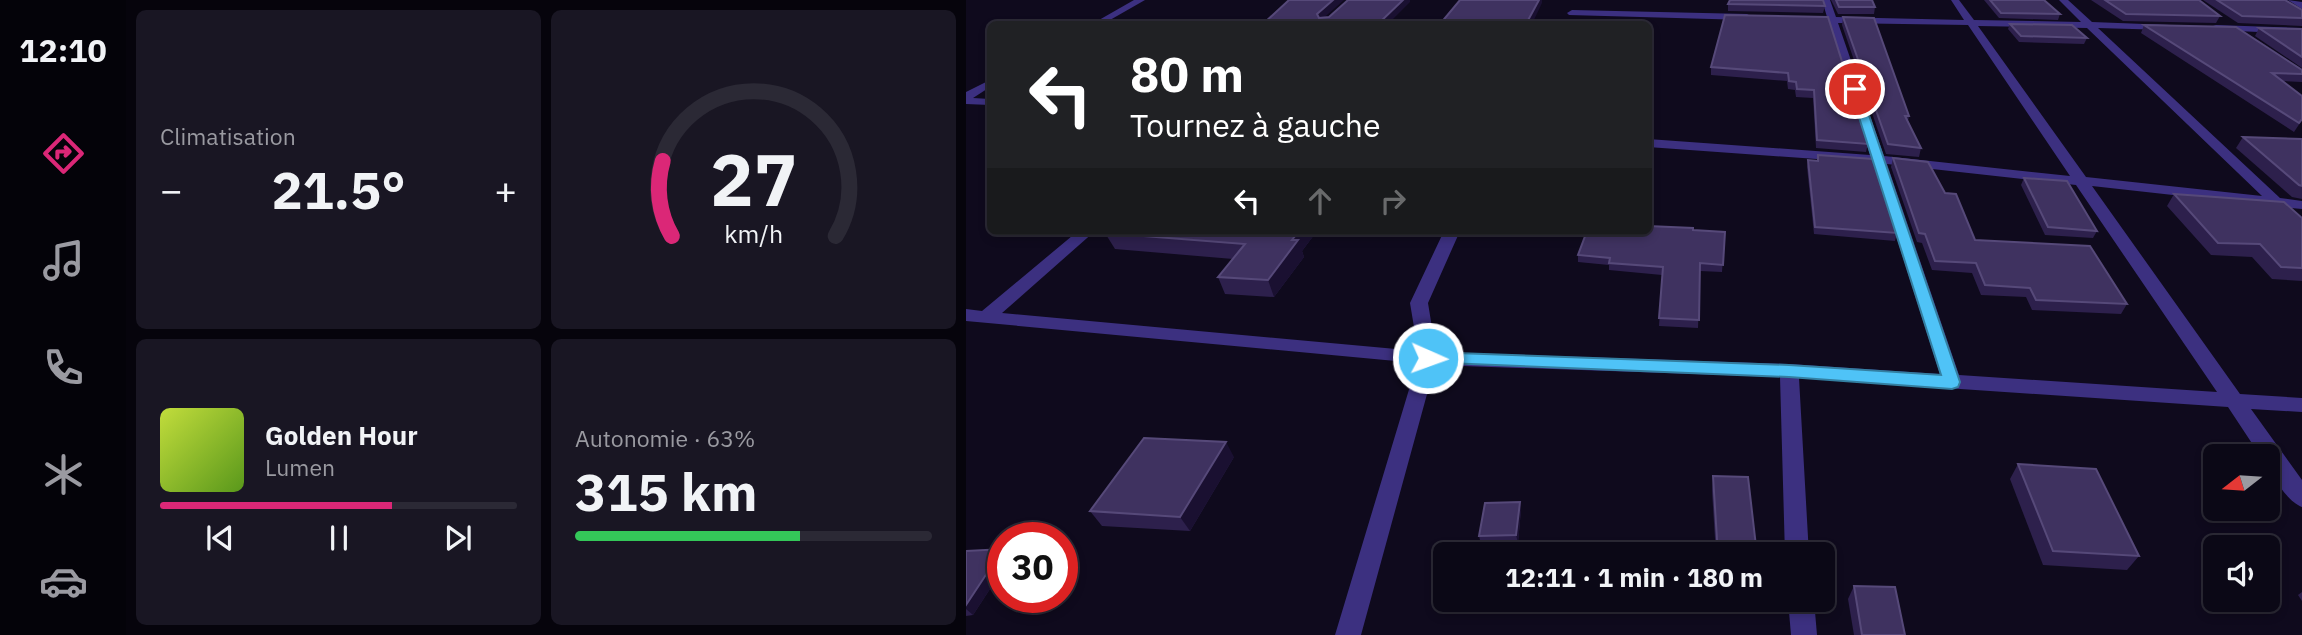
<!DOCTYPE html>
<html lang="fr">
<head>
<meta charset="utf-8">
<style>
	:root { --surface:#0b0816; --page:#191623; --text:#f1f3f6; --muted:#9a9aa1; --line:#2b2935; --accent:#db2777 }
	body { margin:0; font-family:"IBM Plex Sans",sans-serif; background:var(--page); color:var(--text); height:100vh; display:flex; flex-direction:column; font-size:26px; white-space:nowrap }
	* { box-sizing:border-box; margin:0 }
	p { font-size:23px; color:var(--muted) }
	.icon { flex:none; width:38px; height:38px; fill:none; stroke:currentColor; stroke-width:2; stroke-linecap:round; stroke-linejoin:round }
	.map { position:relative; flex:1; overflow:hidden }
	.panel { display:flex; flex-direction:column; gap:10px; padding:10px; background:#06040c; width:840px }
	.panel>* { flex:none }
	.top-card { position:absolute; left:21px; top:21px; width:665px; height:214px; border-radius:10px; box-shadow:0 4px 10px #0003,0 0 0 2px var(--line); background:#202124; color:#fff; overflow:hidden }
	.needle { width:46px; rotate:253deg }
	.controls { position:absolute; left:1237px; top:444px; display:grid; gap:14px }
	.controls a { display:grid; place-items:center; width:77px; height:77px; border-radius:10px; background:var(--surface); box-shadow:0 4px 10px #0003,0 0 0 2px var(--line); font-size:35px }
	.speed { position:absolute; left:21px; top:522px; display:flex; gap:14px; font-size:35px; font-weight:700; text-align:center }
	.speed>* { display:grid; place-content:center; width:91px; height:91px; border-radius:50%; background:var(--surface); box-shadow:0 4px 10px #0003,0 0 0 2px var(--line); line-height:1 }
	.speed .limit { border:10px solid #d22; background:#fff; color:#111 }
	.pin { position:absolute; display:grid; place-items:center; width:60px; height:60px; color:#fff; margin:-30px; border:4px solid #fff; border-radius:50%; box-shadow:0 2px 7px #0007 }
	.me { position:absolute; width:77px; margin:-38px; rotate:92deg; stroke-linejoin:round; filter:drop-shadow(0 0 5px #0008) }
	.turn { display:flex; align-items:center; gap:24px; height:147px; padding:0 28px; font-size:32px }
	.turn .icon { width:91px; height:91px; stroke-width:2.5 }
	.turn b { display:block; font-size:49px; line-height:60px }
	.lanes { display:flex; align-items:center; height:66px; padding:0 28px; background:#0003; justify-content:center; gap:35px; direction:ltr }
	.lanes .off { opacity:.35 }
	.big { font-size:52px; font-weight:700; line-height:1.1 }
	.panel .tile { flex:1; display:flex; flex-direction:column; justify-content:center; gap:10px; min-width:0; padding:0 24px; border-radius:10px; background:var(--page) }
	.panel .dial { align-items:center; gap:0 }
	.dial svg { height:182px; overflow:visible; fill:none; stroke:var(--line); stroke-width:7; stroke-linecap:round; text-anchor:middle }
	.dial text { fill:var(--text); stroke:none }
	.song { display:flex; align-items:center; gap:21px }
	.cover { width:84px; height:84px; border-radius:10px; background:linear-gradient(135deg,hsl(70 70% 55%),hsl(90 70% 35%)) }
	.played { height:7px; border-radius:4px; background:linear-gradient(90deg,var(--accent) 65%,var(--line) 65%) }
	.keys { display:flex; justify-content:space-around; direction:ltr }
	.heat { display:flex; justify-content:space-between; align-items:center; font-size:38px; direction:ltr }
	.charge { height:10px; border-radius:5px; background:linear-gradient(90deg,#34c759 63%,var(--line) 0) }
	.panel .tiles { flex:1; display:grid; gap:10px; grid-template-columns:repeat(2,1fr) }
	.trip { position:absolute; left:467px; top:542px; width:402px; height:70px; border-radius:10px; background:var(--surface); box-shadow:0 4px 10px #0003,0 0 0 2px var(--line); font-weight:700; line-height:70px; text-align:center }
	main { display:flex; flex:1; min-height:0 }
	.dock { display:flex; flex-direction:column; width:126px; justify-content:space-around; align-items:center; background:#040309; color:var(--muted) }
	.dock .icon { width:49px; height:49px }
	.dock .current { color:var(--accent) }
	.dock b { font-size:32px; color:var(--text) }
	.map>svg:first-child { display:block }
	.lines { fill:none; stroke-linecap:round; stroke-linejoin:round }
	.street { fill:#3c3080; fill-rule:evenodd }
	.wall { fill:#2d204c }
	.shaded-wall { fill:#1a1031 }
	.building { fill:#3f3260; stroke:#564979; stroke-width:2 }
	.route { fill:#4fc3f7; stroke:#337fa1; stroke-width:2 }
</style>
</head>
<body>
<main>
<nav class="dock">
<b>12:10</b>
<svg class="icon current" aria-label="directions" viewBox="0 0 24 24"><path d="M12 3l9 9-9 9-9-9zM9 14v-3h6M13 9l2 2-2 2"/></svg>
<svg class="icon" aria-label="music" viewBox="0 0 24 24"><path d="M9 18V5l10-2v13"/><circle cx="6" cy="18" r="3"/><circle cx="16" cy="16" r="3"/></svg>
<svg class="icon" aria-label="phone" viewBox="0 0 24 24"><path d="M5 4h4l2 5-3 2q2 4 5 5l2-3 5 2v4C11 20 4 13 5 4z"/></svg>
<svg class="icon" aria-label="climate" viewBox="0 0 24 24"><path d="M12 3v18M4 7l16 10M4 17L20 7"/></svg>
<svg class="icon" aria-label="car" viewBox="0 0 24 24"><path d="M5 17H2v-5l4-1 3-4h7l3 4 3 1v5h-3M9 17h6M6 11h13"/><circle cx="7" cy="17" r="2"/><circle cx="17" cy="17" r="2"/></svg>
</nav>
<section class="panel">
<div class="tiles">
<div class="tile"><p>Climatisation</p>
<div class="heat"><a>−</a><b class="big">21.5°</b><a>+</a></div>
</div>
<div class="tile dial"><svg viewBox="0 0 100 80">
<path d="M14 69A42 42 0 1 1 86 69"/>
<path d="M14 69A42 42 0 0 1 10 36" stroke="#db2777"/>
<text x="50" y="56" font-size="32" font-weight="700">27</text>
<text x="50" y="72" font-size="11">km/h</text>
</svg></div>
<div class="tile">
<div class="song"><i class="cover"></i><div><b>Golden Hour</b><p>Lumen</p></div></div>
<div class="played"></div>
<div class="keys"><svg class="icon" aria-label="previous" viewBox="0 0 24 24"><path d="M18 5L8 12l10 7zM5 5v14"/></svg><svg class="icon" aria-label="pause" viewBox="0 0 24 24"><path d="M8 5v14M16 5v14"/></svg><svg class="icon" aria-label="next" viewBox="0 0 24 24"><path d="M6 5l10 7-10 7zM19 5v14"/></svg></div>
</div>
<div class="tile"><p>Autonomie · 63%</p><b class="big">315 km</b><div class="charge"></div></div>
</div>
</section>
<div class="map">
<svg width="1336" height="635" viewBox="0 0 1336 635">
	<rect width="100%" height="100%" fill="#0f0a1d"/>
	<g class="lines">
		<!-- street -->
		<g class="street">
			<path d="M168,0H179L137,24H126Z"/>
			<path d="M856,0H864L870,17L998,20L985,0H993L1008,20L1115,22L1093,0H1102L1126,22L1204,25V29L1201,30L1132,28L1314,198L1336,201V209L1325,208L1336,219V232L1331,230L1306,206L1126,186L1274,394L1336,398V412L1285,409L1336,480V507C1321,502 1302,472 1302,457H1295L1262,407L833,378L843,555H819L814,377L469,365L395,635H369L451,363L0,321V309L16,311L112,231H129L36,313L452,351L444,303L478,231H494L462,303L470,352L823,364L974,374L907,163L682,147V139L904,155L863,22H840L835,19L840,16L861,17ZM872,23L1002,25L1104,176L918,156ZM1012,26L1121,28L1296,196L1120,177ZM921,164L1110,185L1251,392L993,375Z"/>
			<path d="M1322,0L1336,2V9Z"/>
			<path d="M606,10L781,14L786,17L781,20L603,15L601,13Z"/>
			<path d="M1250,25L1336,28V34L1247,30V26Z"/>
			<path d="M24,80V87L7,98L24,99V105L0,104V92Z"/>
			<path d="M822,600H848L851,635H825Z"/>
		</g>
	</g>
	<!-- wall -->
	<g class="wall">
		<path d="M865,0H906L909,7L908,14H872Z"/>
		<path d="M1018,0H1078L1094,14L1092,20L1033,18Z"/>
		<path d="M1125,0H1233L1254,16L1250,23L1157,21Z"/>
		<path d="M1237,0H1319L1336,10V26L1272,23Z"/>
		<path d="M762,4L859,6L857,13L762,11Z"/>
		<path d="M862,17L902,144L900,152L850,148L847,98L830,97L829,90L822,89L821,81L745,75V67Z"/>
		<path d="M877,17L943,116L942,121L955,148L953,157L920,154L876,25Z"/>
		<path d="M1044,24L1121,38L1118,44L1053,42L1042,29Z"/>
		<path d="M1178,25L1336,70V82L1317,81L1336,96V120L1328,132L1175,33Z"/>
		<path d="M1293,28L1336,29V68L1289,36Z"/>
		<path d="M1277,137L1336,139V199L1326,197L1270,148Z"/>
		<path d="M852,155L931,233L929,241L848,234L841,167L842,160L851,161Z"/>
		<path d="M927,158L979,193L1009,240L1161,304L1155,314L1066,310L1060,297L1015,295L1006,273L966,270L956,243L951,242L925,167Z"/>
		<path d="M1058,178L1131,231L1127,238L1079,235L1055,185Z"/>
		<path d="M1208,194L1336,218V281L1306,279L1286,257L1245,255L1201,206Z"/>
		<path d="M727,230L759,232L756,272L734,271L732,328L693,326L696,275L643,270V265L612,262V255Z"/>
		<path d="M142,231H351L336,251L338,257L308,297L259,294L252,277L267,259L149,249L139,233Z"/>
		<path d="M268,457L224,531L136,526L124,511Z"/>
		<path d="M1052,464L1173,556L1161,570L1077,565L1044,479Z"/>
		<path d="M747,476L791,555H750L746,491Z"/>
		<path d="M555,510L552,543L515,544L513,536Z"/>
		<path d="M37,549V569L7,615L0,616V551Z"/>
		<path d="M888,586L939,635H888L882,599Z"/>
		<path d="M1336,592V601L1332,595Z"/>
	</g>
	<!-- shaded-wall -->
	<g class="shaded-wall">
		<path d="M367,0H378L353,22L351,14Z"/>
		<path d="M437,0H444V2L422,24H412Z"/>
		<path d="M573,0H576V3L566,24H560Z"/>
		<path d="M333,231H351L336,251L338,257L308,297L302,280L326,240Z"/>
		<path d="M260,442L268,457L224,531L214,517Z"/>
		<path d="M554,502L555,510L552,543L550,535Z"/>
		<path d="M37,549V569L7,615L0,609V605Z"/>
	</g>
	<!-- building -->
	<g class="building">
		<path d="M323,0H367L351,14L353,18L363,17L382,0H437L412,24H297Z"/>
		<path d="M494,0H573L560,24H474Z"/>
		<path d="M764,0H857L859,6L762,4Z"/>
		<path d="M870,0H906L909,7H873Z"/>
		<path d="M1024,0H1078L1094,14L1035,13Z"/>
		<path d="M1139,0H1233L1254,16L1160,14Z"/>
		<path d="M1251,0H1319L1336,10V18L1276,16Z"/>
		<path d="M759,15L862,17L902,144L851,140L848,90L831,89L830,82L823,81L822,73L745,67Z"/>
		<path d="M877,17L908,18L943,116H939L955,148L922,144Z"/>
		<path d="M1044,24L1106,25L1121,38L1055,36Z"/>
		<path d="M1178,25L1270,27L1336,70V74L1306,73L1336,96V119L1333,123Z"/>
		<path d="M1293,28L1336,29V57Z"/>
		<path d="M1277,137L1336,139V186L1333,185Z"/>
		<path d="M852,155L907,159L931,233L849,227L842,160L852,161Z"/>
		<path d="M927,158L962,162L979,193L990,194L1009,240L1124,246L1161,304L1070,300L1064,288L1019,285L1010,263L969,261L959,234L953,233Z"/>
		<path d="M1058,178L1101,181L1131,231L1082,227Z"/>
		<path d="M1208,194L1318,202L1336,218V268L1315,267L1294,244L1252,243Z"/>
		<path d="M682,226L727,228V230L759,232L757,265L734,263L733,320L693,318L697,267L643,263L644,258L612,255L621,231H682Z"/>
		<path d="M142,231H333L326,240H332L302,280L252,277L279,244L139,233Z"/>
		<path d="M178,438L260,442L214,517L124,511Z"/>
		<path d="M1052,464L1130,469L1173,556L1087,551Z"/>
		<path d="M747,476L782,477L791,555H752Z"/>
		<path d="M554,502L550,535L513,536L519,503Z"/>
		<path d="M37,549L0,605V551Z"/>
		<path d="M888,586L929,587L939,635H896Z"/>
	</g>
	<!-- route -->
	<path class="route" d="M889,86L894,89L994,382L992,387L986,389L823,377L456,362L453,358L456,354L462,352L823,365L975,375L884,89Z"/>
</svg>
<div class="controls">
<a><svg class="needle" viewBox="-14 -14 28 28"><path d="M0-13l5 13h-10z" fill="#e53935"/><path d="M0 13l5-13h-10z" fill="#9a9aa1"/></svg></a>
<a><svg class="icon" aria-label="sound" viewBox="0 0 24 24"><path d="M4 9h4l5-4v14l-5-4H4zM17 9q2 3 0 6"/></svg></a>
</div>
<div class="speed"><div class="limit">30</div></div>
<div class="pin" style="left:889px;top:89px;background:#d93025"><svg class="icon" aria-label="arrive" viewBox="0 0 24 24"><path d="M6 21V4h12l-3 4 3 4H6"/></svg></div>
<svg class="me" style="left:462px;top:358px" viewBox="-20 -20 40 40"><circle r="17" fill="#4fc3f7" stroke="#fff" stroke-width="3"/><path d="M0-11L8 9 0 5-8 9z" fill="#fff"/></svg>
<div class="trip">12:11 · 1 min · 180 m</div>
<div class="top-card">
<div class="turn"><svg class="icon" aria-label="left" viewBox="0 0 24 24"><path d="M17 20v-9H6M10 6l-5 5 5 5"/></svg><div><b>80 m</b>Tournez à gauche</div></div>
<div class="lanes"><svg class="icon" aria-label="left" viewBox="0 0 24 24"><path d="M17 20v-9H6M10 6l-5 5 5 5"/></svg><svg class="icon off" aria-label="ahead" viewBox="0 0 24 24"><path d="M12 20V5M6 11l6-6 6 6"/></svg><svg class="icon off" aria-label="right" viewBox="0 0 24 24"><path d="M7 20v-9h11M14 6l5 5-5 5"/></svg></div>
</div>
</div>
</main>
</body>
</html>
